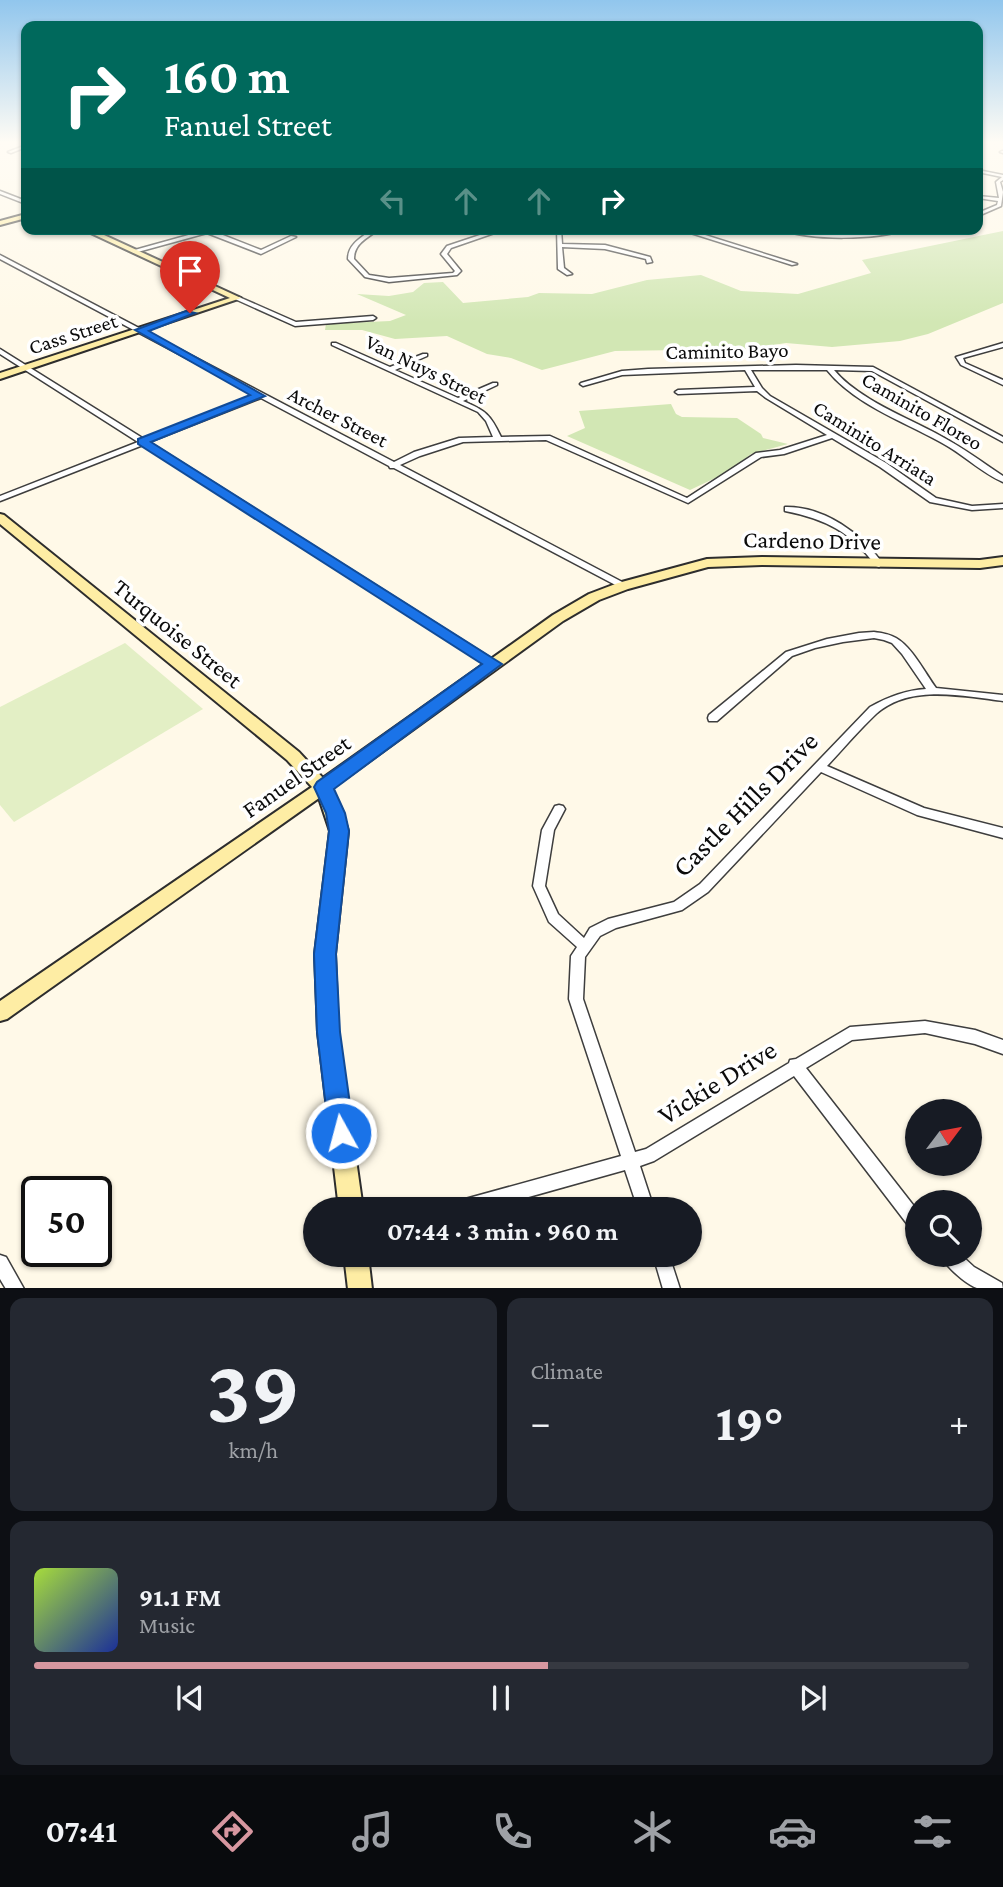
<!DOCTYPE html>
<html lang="en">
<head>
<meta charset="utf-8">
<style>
	:root { --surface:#171b24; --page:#242831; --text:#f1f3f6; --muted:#9ea1a6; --line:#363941; --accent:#d797a0 }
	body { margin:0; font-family:"Crimson Pro",serif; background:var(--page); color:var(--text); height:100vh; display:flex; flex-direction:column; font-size:26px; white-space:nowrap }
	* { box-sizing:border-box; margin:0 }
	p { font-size:23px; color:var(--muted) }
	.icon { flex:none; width:38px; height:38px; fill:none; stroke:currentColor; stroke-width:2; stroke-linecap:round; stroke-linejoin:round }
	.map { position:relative; height:1288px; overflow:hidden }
	.drawer { display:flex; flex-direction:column; gap:10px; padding:10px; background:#0d0f14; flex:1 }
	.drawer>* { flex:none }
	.guide { position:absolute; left:21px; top:21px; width:962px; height:214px; border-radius:14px; box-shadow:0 2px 5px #0004; background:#00695c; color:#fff; overflow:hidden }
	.needle { width:46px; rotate:58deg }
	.tools { position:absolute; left:905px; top:1099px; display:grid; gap:14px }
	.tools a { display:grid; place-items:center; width:77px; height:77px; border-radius:50%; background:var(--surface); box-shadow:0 2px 5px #0004; font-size:35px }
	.speed { position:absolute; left:21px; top:1176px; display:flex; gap:14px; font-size:35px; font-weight:700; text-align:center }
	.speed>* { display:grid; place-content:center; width:91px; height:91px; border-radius:50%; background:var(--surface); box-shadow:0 2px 5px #0004; line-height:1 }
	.speed .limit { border:4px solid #111; border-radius:10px; background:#fff; color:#111 }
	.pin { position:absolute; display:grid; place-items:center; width:60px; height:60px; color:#fff; margin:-72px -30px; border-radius:50% 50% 50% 0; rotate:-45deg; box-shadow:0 0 7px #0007 }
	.pin .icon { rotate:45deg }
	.me { position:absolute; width:77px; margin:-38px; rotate:353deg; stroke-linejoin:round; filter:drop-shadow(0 0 5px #0008) }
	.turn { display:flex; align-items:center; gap:24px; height:147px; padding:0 28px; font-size:32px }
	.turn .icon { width:91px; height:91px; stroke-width:2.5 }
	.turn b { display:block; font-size:49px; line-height:60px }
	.lanes { display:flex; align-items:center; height:66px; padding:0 28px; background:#0003; justify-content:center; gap:35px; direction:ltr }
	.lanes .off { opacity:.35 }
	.big { font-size:52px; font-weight:700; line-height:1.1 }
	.drawer .widget { flex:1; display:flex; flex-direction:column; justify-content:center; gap:10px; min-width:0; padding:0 24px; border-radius:14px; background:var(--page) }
	.drawer .dial { align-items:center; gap:0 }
	.dial b { font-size:91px; line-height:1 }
	.song { display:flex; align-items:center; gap:21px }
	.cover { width:84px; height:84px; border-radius:10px; background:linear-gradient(135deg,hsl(80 70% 55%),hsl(230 70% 35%)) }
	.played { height:7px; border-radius:4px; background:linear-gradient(90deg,var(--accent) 55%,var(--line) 55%) }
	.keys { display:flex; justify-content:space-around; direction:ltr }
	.heat { display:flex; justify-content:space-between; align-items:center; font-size:38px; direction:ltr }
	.drawer .tiles { flex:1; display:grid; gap:10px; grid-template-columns:1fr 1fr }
	.widget:last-child { grid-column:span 2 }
	.trip { position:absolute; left:303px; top:1197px; width:399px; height:70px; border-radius:35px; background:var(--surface); box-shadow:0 2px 5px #0004; font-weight:700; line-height:70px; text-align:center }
	.tab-bar { display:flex; height:112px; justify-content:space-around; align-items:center; background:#090b0e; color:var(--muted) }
	.tab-bar .icon { width:49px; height:49px }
	.tab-bar .active { color:var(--accent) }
	.tab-bar b { font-size:32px; color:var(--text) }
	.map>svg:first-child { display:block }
	.green { fill:#d2e7b4 }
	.pitch { fill:#e3efc5 }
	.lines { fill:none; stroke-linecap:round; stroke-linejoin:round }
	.street-casing { stroke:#3e3e3e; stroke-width:3 }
	.secondary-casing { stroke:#2d2d2d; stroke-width:4 }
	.street { fill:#fff; fill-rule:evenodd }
	.secondary { fill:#feeda4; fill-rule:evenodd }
	.route { fill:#1a73e8; stroke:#114b97; stroke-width:2 }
	.labels { text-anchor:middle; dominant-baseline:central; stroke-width:7; stroke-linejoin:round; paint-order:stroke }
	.far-street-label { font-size:21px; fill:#0b0b0b; stroke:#fff }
	.street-label { font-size:24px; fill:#0b0b0b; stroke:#fff }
	.near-street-label { font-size:28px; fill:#0b0b0b; stroke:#fff }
</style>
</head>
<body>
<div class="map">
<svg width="1003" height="1289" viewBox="0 0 1003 1289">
	<rect width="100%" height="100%" fill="#fff9e8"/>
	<!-- green -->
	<g class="green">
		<path d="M1003,231V303L928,334L900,341L832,347L786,343L747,349L615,351L542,370L511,358L487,354L447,336L395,339L362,330H325L326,324L390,321L406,315L357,294L389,296L413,292L424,283L443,282L463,303L528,297L539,293L592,294L647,280L701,275L741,291L798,294L871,273L862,260Z"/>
		<path d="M671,404L676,414L682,417L737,418L761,434L763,438L788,444L751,454L730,471L690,490L567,436L585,428L579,411Z"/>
	</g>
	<!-- pitch -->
	<path class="pitch" d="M125,643L203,709L14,822L0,805V707Z"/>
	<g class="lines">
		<defs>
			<g id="street">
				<path d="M26,145V147L11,153L8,152Z"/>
				<path d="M1002,151H1003V153L1000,152Z"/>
				<path d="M978,170L1003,175V180L1000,182L1003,192L1001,206L978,216V213L997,205L998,201L978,198V196L999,198L996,182L1002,177L978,172Z"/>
				<path d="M0,191L26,201V204L0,194Z"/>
				<path d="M200,229L210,230L261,250L291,236L296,237L261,254L207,233L134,253L131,251L203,231Z"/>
				<path d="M373,229H379C368,238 354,243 354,259L369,275L389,278L453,273L455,271L441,254L447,246L498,229H506L451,248L447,254L461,271L457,275L389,282L365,277L348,259C348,244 362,237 373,229Z"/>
				<path d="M557,229H561L562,244L605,245L650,257L652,262L647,263L646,259L605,249L562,247L564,268L572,274L567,275L558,269Z"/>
				<path d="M678,229H686L797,264L792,265Z"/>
				<path d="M779,229L844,234L908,229C876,240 811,241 779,229Z"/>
				<path d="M0,255L394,462L414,452L459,438L493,437L486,421L478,412L332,345V343H336L390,367L423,354H427V356L395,370L458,398L493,383H497V385L463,401C486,411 490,414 501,437L550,436L687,498L756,453L780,450L827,435L766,398L757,391L678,394L675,392L678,390L755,387L745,370L622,375L583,386L580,384L581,383L622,371L648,369L796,365L873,367L1003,437V442L872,371L834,370C858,399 906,417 939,435C962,447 982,462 1003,476V482C984,474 967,458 949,447C909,423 857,407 827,370H751L762,388L770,396L886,463L936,498L972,506L1003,504V508L972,510L930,502L880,467L832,438L784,454L761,457L688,503L546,440L463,442L420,456L400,465L626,584L627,586L623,589L394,468H390L389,466L261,398L149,442L497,662L499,664L494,667L143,445L0,501V496L138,442L0,354V349L144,439L256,395L0,259Z"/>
				<path d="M235,297H239L296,322L373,316L376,318L373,320L295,326L235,299Z"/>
				<path d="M1003,343V347L963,358L965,363L1003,380V385L961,365L956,357Z"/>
				<path d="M785,507C824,506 862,534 883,564L879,567L876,566C851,532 826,519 785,511Z"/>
				<path d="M874,632C882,633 889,634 896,638C912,647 925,673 936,688L1003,695V701C963,696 910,684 876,714C859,730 843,749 827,766L924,808L1003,828V838L917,815L821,772L708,892L682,910L616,928L600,936L585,957L583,999L635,1152L646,1149L789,1063L790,1060L796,1059L850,1027L925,1021L975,1030L1003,1040V1054L975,1044L925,1033L852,1040L806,1068L917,1210V1231L911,1229L794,1076L654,1161L640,1166L654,1209H638L625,1170L486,1209H450L452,1203L458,1201L621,1156L569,999L571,956L577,947L549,922L533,886L542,830L555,806L559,805L563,806L565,809L554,830L545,886L558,914L584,938L590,928L608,919L674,902L700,884L870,707C888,697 906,690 926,689L902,654L892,643L884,640L874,638L843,642L815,648L792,656L717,721H709L708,718L709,715L786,652L827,639L859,633Z"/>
				<path d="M0,1255L6,1257L24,1289H6L0,1279Z"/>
				<path d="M653,1255H669L680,1289H663Z"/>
				<path d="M941,1255H961L974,1267L1002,1283L1003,1289C996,1289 987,1289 980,1289C967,1286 945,1266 941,1255Z"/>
			</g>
			<g id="secondary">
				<path d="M26,214V218L0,225V221Z"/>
				<path d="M82,229H91L241,298L0,379V373L230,298Z"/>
				<path d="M0,514L4,515L299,752L323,778L553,615L589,594L618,583L707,559L762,557L980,560L1003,557V565L980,568L762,565L708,567L628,589L599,600L563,621L331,789L341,808L348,831L335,954L338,1032L363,1209H339L318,1032L315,954L330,831L319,798L7,1019L0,1021V1001L312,787L287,760L0,524Z"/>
				<path d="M344,1255H368L372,1289H348Z"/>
			</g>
		</defs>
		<!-- street casing -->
		<use href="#street" class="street-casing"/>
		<!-- secondary casing -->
		<use href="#secondary" class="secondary-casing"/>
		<!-- street -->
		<use href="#street" class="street"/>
		<!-- secondary -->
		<use href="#secondary" class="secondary"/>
	</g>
	<!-- sky -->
	<linearGradient id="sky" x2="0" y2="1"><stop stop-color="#91c6ed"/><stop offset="0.44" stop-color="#fffcf5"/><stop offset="1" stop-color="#fffcf5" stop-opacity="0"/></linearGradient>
	<rect width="1003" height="323" fill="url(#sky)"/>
	<!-- route -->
	<path class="route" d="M186,311L195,313L149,331L265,396L151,442L502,664L334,789L345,813L349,831L336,954L340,1032L354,1133L350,1142L341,1146L332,1142L329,1133L317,1032L314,954L329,831L326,813L314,787L317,782L482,664L138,444V439L250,395L135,330Z"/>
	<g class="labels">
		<!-- far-street labels -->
		<g class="far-street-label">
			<text transform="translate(73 334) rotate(-18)">Cass Street</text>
			<text transform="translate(727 351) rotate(-1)">Caminito Bayo</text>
			<text transform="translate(426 369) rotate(26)">Van Nuys Street</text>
			<text transform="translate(922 411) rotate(30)">Caminito Floreo</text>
			<text transform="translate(338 417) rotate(27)">Archer Street</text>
			<text transform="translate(875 443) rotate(32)">Caminito Arriata</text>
		</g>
		<!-- street labels -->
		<g class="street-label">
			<text transform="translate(812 540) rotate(1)">Cardeno Drive</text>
			<text transform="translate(178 633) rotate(39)">Turquoise Street</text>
			<text transform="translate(296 776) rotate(-35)">Fanuel Street</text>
		</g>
		<!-- near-street labels -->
		<g class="near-street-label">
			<text transform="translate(745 804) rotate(-45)">Castle Hills Drive</text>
			<text transform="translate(717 1082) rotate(-32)">Vickie Drive</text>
		</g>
	</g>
</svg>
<div class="tools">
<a><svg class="needle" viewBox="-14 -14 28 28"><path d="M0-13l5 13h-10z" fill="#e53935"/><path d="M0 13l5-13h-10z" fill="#9ea1a6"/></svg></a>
<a><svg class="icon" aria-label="search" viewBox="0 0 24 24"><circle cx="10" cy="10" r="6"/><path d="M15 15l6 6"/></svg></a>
</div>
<div class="speed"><div class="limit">50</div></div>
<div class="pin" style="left:190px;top:313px;background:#d93025"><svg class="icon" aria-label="arrive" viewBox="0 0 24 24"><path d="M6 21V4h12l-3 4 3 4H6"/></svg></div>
<svg class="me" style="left:341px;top:1133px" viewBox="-20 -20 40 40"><circle r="17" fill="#1a73e8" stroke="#fff" stroke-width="3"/><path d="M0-11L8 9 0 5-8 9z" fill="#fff"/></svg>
<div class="trip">07:44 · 3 min · 960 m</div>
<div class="guide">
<div class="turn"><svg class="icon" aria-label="right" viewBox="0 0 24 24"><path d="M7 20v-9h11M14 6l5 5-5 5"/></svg><div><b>160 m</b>Fanuel Street</div></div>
<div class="lanes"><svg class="icon off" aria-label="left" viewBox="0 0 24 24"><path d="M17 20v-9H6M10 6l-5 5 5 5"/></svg><svg class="icon off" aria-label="ahead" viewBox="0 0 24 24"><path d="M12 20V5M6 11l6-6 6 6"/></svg><svg class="icon off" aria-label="ahead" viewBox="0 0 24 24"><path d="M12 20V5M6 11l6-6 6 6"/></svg><svg class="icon" aria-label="right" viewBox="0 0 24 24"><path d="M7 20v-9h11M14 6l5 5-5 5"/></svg></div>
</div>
</div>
<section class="drawer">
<div class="tiles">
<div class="widget dial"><b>39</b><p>km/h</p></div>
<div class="widget"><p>Climate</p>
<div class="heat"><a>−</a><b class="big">19°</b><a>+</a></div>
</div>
<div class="widget">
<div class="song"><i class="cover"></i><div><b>91.1 FM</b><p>Music</p></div></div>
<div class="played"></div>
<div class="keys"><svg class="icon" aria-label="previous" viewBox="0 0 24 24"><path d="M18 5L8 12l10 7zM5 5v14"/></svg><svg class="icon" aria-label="pause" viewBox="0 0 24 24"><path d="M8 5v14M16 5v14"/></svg><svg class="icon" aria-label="next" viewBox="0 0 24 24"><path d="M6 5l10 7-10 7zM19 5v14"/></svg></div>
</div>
</div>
</section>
<nav class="tab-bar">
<b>07:41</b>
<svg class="icon active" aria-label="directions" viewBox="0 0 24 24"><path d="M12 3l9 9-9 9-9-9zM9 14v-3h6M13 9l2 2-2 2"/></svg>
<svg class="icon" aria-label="music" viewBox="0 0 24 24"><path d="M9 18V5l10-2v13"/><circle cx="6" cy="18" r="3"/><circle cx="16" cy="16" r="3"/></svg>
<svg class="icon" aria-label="phone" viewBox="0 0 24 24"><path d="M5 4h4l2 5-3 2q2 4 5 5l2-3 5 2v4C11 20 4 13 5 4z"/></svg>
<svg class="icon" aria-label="climate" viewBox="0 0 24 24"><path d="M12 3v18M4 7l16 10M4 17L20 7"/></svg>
<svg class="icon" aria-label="car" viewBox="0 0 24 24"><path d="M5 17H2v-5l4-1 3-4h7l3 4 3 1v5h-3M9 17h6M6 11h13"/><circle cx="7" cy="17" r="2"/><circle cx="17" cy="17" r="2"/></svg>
<svg class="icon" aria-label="filters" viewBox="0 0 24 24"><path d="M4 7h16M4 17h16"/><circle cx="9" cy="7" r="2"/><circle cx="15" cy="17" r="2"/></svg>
</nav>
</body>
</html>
